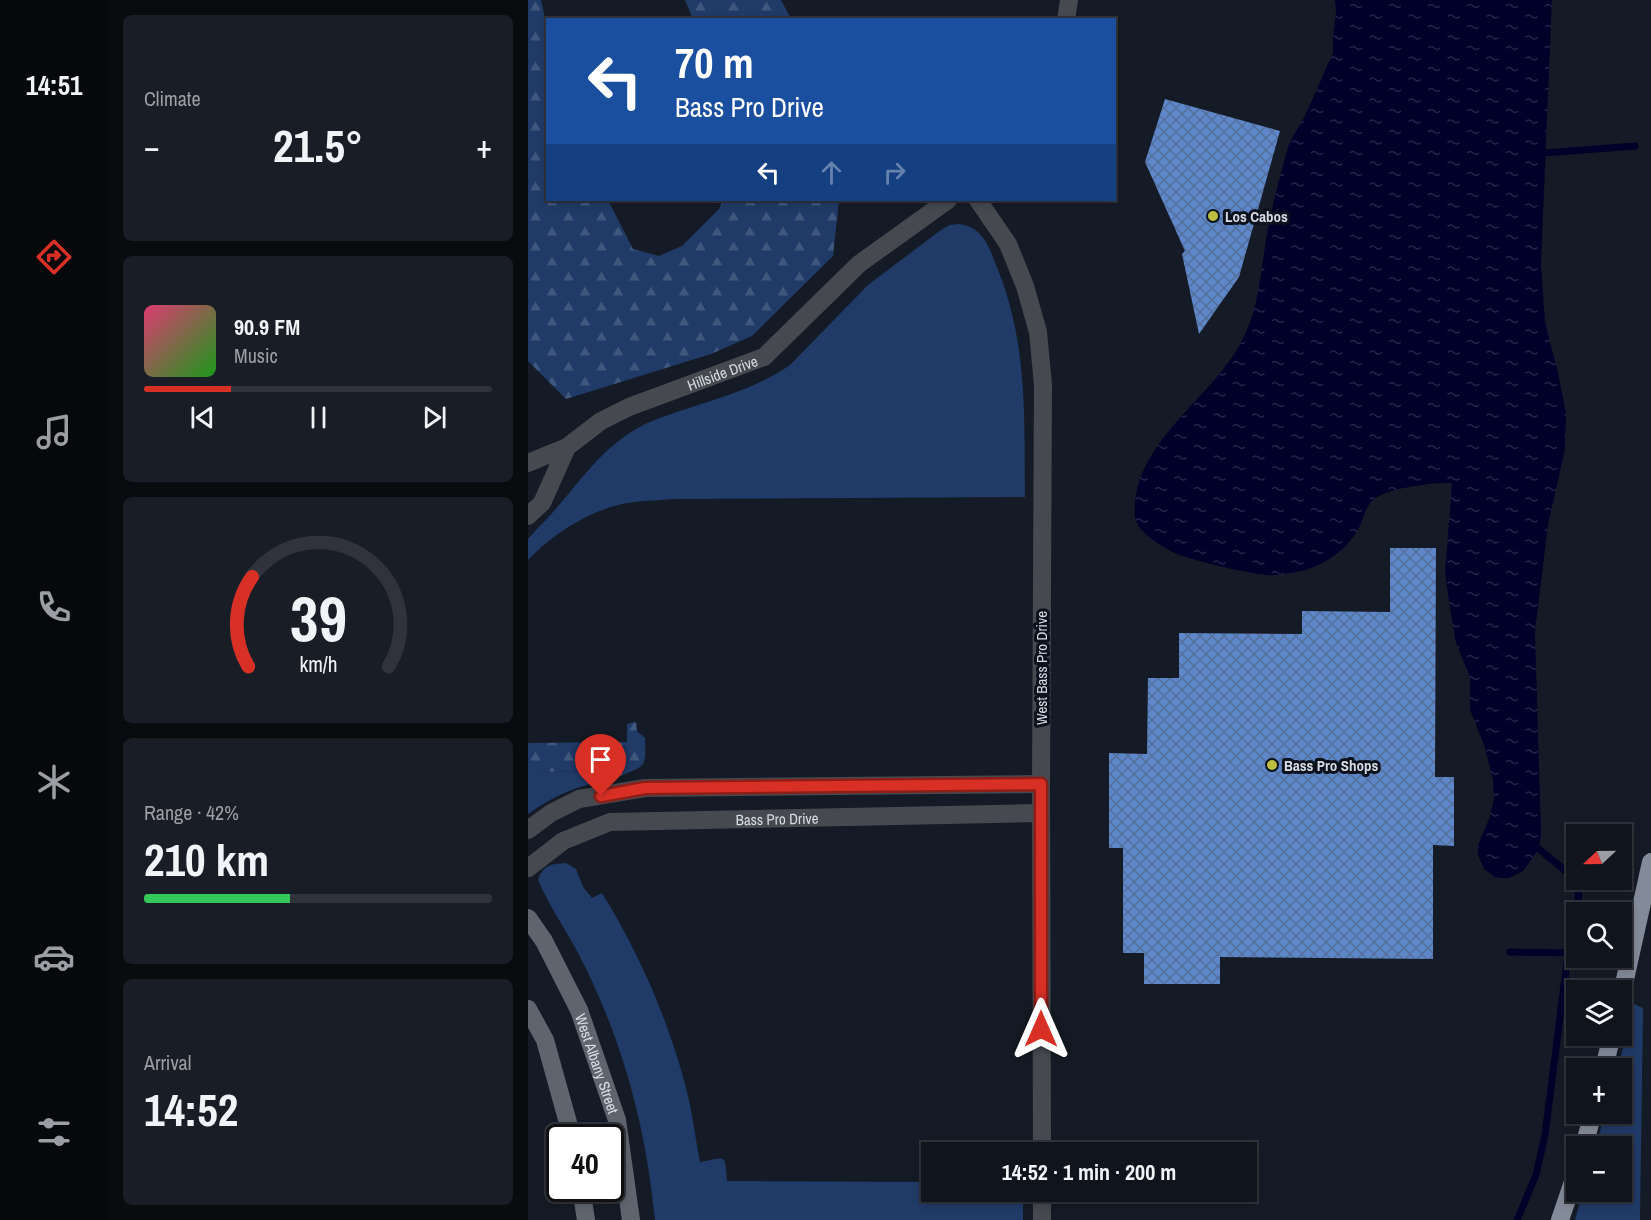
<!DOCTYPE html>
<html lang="en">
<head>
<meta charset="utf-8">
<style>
	:root { --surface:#10141c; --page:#191d25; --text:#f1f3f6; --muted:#9c9ea3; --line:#30333b; --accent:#d93025 }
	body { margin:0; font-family:"Archivo Narrow",sans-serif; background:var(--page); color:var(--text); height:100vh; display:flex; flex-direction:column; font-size:22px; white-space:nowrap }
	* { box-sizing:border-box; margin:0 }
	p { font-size:20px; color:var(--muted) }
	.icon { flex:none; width:33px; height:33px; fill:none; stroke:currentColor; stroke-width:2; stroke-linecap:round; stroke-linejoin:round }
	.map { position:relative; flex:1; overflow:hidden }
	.details { display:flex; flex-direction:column; gap:15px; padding:15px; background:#090b0f; width:420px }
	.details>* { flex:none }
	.hud { position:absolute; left:18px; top:18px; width:570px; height:183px; border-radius:0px; box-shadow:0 3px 9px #0003,0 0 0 2px var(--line); background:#1a4fa0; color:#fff; overflow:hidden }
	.needle { width:39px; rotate:248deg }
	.controls { position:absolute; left:1038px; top:824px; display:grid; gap:12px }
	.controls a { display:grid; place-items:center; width:66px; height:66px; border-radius:0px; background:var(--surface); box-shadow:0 3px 9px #0003,0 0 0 2px var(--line); font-size:30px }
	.speed { position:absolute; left:18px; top:1124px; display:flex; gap:12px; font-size:30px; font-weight:700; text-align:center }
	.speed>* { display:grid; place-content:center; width:78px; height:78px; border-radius:50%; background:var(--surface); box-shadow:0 3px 9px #0003,0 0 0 2px var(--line); line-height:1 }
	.speed .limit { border:3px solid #111; border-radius:9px; background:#fff; color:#111 }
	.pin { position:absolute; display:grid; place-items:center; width:51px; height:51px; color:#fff; margin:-62px -26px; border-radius:50% 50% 50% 0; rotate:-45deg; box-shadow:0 0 6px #0007 }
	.pin .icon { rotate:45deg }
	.me { position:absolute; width:66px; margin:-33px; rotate:0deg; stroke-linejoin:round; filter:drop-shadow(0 0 4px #0008) }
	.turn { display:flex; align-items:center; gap:21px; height:126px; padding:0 30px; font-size:27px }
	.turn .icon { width:78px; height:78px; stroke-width:2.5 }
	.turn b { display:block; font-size:42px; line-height:51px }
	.lanes { display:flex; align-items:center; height:57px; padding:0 30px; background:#0003; justify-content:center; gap:30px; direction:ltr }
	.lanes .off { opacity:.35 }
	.big { font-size:45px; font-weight:700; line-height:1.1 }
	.details .widget { flex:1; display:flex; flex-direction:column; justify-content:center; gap:9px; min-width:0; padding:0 21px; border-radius:9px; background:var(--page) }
	.details .dial { align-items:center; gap:0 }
	.dial svg { height:156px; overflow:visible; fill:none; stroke:var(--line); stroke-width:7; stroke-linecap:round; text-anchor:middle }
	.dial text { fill:var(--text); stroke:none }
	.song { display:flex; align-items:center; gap:18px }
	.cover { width:72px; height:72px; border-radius:9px; background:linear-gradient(135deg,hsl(340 70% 55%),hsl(120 70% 35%)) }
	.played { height:6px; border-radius:3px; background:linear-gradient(90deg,var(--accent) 25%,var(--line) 25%) }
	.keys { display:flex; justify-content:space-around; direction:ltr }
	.heat { display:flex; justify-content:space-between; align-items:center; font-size:33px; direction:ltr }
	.charge { height:9px; border-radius:4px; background:linear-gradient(90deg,#34c759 42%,var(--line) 0) }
	.trip { position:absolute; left:393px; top:1142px; width:336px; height:60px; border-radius:0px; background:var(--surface); box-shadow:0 3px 9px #0003,0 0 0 2px var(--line); font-weight:700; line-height:60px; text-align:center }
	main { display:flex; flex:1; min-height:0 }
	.tabs { display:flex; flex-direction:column; width:108px; justify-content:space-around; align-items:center; background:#06080b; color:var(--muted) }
	.tabs .icon { width:42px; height:42px }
	.tabs .on { color:var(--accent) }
	.tabs b { font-size:27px; color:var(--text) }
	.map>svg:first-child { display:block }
	.green { fill:#203b68 }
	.forest { fill:url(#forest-firs) }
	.water { fill:url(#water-ripples) }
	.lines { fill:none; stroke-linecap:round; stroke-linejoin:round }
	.stream { stroke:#00012a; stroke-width:7 }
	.building { fill:url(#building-cross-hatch) }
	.tertiary { stroke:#464a50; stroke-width:18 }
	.secondary { stroke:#5f646e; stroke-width:18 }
	.motorway { stroke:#838b9a; stroke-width:18 }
	.route-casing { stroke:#8d1f18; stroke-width:15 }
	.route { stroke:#d93025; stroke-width:10 }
	.poi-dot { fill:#bdbf43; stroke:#0c121d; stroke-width:2 }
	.labels { text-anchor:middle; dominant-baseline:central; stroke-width:6; stroke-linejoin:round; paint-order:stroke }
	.poi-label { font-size:15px; font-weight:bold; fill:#d7dce4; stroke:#0c121d; text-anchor:start }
	.street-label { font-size:15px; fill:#d7dce4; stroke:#0c121d }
</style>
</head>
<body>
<main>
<nav class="tabs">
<b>14:51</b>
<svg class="icon on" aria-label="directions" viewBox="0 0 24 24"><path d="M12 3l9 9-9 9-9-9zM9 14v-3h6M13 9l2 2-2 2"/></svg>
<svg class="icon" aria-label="music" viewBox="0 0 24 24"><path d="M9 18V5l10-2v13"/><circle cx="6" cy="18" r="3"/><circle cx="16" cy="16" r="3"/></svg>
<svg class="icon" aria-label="phone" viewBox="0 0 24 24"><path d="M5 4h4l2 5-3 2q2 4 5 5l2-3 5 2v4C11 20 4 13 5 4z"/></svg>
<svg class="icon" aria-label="climate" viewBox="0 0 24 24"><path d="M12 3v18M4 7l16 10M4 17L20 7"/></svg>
<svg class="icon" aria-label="car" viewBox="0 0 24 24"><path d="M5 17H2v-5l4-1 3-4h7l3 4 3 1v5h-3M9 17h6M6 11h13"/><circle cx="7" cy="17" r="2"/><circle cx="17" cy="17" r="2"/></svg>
<svg class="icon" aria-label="filters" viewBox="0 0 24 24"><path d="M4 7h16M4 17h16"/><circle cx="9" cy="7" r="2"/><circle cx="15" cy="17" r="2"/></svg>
</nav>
<section class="details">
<div class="widget"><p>Climate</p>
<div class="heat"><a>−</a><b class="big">21.5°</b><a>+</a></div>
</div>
<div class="widget">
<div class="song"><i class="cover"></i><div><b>90.9 FM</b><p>Music</p></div></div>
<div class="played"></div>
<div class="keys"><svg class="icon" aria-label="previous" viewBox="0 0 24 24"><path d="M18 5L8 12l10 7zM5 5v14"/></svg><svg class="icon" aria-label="pause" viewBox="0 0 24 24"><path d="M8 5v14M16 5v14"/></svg><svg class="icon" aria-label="next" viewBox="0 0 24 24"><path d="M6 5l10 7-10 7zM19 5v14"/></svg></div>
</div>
<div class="widget dial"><svg viewBox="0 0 100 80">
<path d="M14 69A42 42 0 1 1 86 69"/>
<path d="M14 69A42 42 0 0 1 16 23" stroke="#d93025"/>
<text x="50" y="56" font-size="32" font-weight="700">39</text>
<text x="50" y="72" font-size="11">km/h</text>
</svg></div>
<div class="widget"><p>Range · 42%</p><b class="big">210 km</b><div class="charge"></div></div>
<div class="widget"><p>Arrival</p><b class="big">14:52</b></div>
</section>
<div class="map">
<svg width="1123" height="1220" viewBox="0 0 1123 1220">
	<defs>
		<pattern id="forest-firs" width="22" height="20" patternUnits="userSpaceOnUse" patternTransform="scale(1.5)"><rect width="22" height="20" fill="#203b68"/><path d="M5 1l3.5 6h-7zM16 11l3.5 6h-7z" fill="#40577d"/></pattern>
		<pattern id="water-ripples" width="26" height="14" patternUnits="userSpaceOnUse" patternTransform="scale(1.5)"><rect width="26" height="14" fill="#00012a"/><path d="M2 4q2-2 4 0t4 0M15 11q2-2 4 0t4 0" fill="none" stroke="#242549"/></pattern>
		<pattern id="building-cross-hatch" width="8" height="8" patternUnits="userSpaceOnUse" patternTransform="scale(1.5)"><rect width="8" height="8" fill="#5e87ca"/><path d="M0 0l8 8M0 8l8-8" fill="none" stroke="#546f9b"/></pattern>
	</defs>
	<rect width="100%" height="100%" fill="#151b26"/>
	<!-- green -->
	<g class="green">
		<path d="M431,224C456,227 462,249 470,270C500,345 496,418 497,497L143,499C131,501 118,500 106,502C66,507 27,532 0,560V539C10,527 22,517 31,505C56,476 76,447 110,428C123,420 138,416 152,411C190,398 229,388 262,365L340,285L413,230L422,225Z"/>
		<path d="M79,771L90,777C52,786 33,791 0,814V772Z"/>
		<path d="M38,863L48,869L55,887L64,898L74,893C111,953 139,1017 157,1084C164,1110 167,1136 172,1162C199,1157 197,1153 199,1181L403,1182L404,1191H495V1220H127C118,1126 94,1037 50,953C37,928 21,906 10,880C15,865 23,864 38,863Z"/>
		<path d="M1106,1004L1115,1008L1112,1220H1047L1055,1191H1094V1146H1068L1077,1113H1094V1068H1090Z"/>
	</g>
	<!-- forest -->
	<g class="forest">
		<path d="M0,0H13L20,32V200H80L105,249L131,256L154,246L191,209L195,200H311L305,256L224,336L183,354L38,399L0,361Z"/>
		<path d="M157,0H253L263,19H165Z"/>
		<path d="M108,722L109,731L117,738C118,769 118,765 90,777L79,771L0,772V743L99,742V724Z"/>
	</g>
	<!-- water -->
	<path class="water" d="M807,0H1024L1013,264L1017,322L1030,373L1038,413L1037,449L1020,525L1007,632L1013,834L1011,849L995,871L981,878H968L956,869L950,855V845L961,819L966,799L965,779L956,745L942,710V677L928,643L922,609L917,573L924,483C907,482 857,488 845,500C838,506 835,519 831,528C817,553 790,570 762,573C755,574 746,576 739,575C722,574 651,558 639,549C628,542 610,532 607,518C606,515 607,509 607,505C611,435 692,394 718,332C731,304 733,270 738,239C743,209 752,177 760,147C764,136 772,126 777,115C787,95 795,74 805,53C803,35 810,18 807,0Z"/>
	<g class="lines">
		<!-- stream -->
		<g class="stream">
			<path d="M1016,153L1107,146"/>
			<path d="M982,952L1048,953"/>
			<path d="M989,1220L1008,1175L1017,1135L1044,923L1051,896L1045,877L1011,849"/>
		</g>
	</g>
	<!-- building -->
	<g class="building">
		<path d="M637,99L752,131L711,277L671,334L654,254L657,251L617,162Z"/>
		<path d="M862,548H908L907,777H926V846L905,845V959L692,957V984H616V953H595V848H581V753L619,754L620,678H651V633L774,634V611L862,612Z"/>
	</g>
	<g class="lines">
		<!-- tertiary -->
		<g class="tertiary">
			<path d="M538,20L541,0"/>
			<path d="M450,200L480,244L497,286L510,332L515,385L513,784L514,1152"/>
			<path d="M0,463L39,447"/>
			<path id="s1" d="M0,516L14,503L39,447L73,421L101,407L236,357L331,264L420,200"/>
			<path d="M0,830L23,813L51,799L117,788L513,784"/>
			<path id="s2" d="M0,868L35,841L82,822L513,813"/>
			<path d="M514,1191V1220"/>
		</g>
		<!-- secondary -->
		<g class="secondary">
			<path id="s3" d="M0,918L16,941L51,1010L89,1120L103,1220"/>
			<path d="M0,1009L17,1040L44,1137"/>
			<path d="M53,1188L58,1220"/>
		</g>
		<!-- motorway -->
		<g class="motorway">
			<path d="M1094,993L1123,862"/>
			<path d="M1076,1068L1084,1035"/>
			<path d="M1056,1146L1065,1113"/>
			<path d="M1032,1220L1048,1173"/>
		</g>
	</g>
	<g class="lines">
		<defs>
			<path id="route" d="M73,796L117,788L513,784V1029"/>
		</defs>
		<!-- route casing -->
		<use href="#route" class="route-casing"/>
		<!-- route -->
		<use href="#route" class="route"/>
	</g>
	<!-- markers -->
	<g class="poi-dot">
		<circle cx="685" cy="216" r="6"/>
		<circle cx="744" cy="765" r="6"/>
	</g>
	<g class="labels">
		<!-- poi labels -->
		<g class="poi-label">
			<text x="697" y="216">Los Cabos</text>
			<text x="756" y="765">Bass Pro Shops</text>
		</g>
		<!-- street labels -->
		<g class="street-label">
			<text stroke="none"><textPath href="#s1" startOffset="254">Hillside Drive</textPath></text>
			<text transform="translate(513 668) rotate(-90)">West Bass Pro Drive</text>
			<text stroke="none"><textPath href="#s2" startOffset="262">Bass Pro Drive</textPath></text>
			<text stroke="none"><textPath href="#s3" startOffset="162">West Albany Street</textPath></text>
		</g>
	</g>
</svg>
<div class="controls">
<a><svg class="needle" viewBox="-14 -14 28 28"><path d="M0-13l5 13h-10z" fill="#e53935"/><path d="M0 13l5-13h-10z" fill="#9c9ea3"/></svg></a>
<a><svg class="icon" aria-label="search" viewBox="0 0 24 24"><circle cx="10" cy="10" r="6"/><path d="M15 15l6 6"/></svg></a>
<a><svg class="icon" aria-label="layers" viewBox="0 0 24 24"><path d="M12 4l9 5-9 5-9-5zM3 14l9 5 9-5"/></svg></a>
<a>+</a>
<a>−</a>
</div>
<div class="speed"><div class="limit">40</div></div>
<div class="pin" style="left:73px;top:796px;background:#d93025"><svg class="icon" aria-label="arrive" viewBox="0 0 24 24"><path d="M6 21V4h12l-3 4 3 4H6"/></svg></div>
<svg class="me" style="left:513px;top:1029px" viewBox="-20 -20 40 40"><path d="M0-17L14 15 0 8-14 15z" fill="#d93025" stroke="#fff" stroke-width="4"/></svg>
<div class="trip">14:52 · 1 min · 200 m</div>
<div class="hud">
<div class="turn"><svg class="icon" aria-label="left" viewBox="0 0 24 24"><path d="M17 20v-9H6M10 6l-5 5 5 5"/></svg><div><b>70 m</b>Bass Pro Drive</div></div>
<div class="lanes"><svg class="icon" aria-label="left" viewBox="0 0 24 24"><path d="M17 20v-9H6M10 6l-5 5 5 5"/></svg><svg class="icon off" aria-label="ahead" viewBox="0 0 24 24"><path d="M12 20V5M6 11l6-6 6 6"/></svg><svg class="icon off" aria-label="right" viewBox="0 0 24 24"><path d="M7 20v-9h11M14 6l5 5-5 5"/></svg></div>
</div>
</div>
</main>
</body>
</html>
